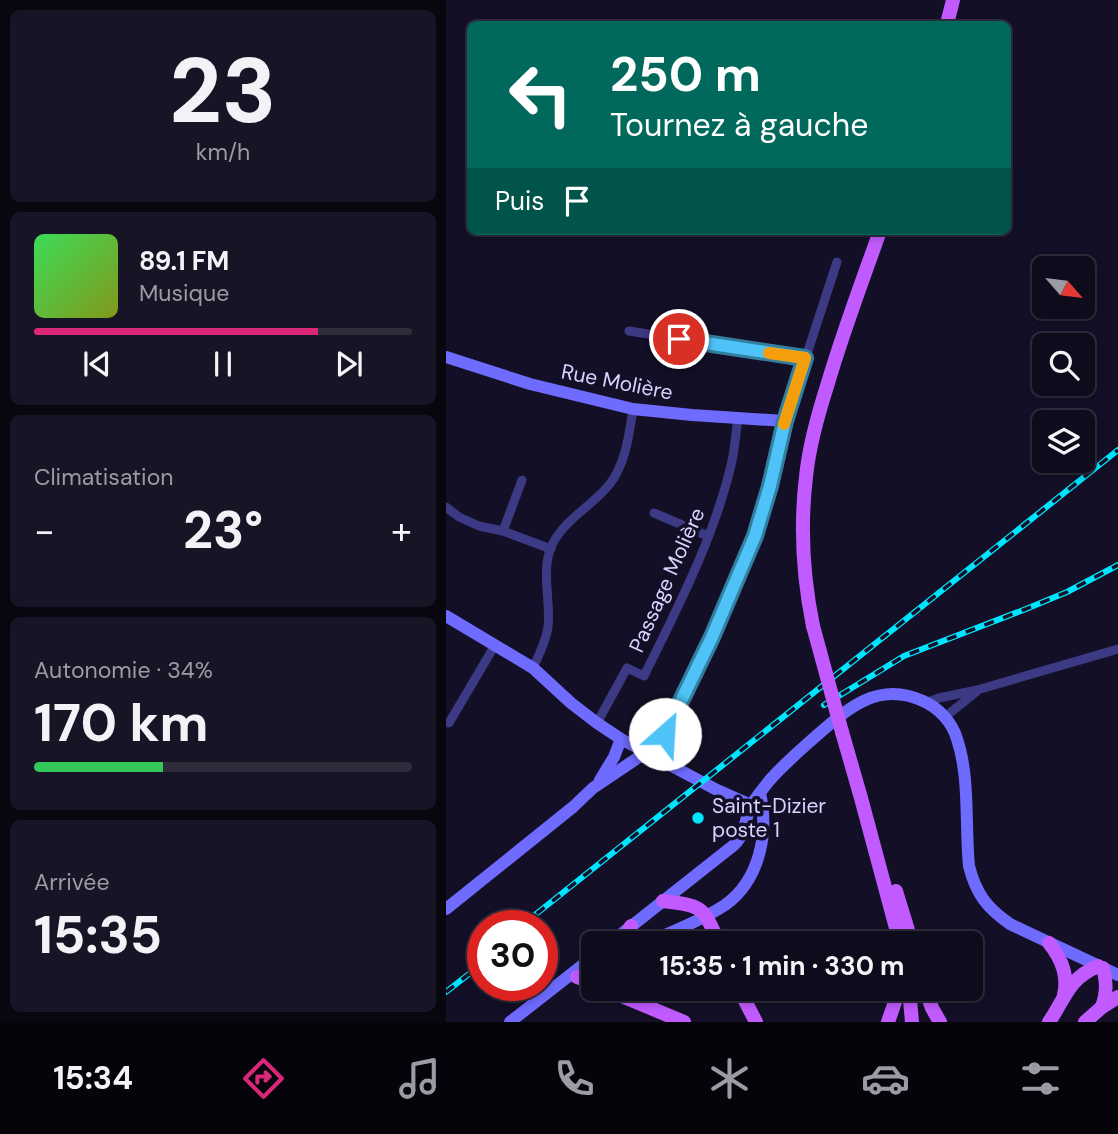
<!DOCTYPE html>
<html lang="fr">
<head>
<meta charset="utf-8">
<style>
	:root { --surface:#0e0b1c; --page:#171425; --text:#f1f3f6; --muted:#9b9ba3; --line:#2e2b3b; --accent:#db2777 }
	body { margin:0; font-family:"DM Sans",sans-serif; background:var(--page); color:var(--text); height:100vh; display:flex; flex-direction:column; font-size:26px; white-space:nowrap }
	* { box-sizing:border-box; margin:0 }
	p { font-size:23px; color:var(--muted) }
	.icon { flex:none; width:38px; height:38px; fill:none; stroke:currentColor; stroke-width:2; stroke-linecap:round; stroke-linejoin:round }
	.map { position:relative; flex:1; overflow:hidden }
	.drawer { display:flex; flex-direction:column; gap:10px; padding:10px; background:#08060f; width:446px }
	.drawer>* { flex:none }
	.hud { position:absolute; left:21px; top:21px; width:544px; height:214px; border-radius:10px; box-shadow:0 4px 10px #0003,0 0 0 2px var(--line); background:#00695c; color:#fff; overflow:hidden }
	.needle { width:46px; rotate:118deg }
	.controls { position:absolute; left:586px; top:256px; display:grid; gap:14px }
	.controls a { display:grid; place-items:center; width:63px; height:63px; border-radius:10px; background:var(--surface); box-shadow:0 4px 10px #0003,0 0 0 2px var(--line); font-size:35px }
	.speed { position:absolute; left:21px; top:910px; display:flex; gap:14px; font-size:35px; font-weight:700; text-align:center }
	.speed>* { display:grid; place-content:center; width:91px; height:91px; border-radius:50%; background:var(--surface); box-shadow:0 4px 10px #0003,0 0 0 2px var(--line); line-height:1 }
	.speed .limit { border:10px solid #d22; background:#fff; color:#111 }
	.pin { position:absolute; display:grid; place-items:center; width:60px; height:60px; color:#fff; margin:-30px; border:4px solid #fff; border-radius:50%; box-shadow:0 2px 7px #0007 }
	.me { position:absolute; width:77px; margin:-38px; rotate:26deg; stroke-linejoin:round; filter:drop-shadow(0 0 5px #0008) }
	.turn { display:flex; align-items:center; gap:24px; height:147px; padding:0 28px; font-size:32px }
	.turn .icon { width:91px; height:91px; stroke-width:2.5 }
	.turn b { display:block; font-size:49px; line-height:60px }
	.then { display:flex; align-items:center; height:66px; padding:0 28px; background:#0003; gap:14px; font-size:26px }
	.big { font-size:52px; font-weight:700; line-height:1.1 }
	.drawer .card { flex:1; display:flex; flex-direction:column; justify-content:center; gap:10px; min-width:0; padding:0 24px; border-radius:10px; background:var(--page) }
	.drawer .dial { align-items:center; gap:0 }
	.dial b { font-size:91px; line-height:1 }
	.song { display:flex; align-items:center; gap:21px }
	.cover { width:84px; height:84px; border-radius:10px; background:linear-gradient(135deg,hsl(130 70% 55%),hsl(70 70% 35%)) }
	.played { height:7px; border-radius:4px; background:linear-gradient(90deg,var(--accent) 75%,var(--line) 75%) }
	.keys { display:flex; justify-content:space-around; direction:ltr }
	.heat { display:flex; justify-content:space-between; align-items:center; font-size:38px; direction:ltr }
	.charge { height:10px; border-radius:5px; background:linear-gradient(90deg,#34c759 34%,var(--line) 0) }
	.trip { position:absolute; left:135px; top:931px; width:402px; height:70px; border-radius:10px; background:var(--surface); box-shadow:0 4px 10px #0003,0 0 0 2px var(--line); font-weight:700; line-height:70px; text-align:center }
	.dock { display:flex; height:112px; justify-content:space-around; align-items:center; background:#06040b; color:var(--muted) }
	.dock .icon { width:49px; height:49px }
	.dock .selected { color:var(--accent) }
	.dock b { font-size:32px; color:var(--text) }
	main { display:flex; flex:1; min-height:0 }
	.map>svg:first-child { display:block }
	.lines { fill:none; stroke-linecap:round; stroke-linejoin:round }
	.street { stroke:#3d3a85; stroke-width:9 }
	.secondary { stroke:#6f6bff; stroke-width:12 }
	.primary { stroke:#c25bff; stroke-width:14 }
	.rail-casing { stroke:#00e5ff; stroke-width:6 }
	.rail { stroke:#130f26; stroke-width:3.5; stroke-dasharray:10; stroke-linecap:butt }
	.primary-bridge { stroke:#c25bff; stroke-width:14 }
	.route-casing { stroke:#337fa1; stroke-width:18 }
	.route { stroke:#4fc3f7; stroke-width:12 }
	.slow { stroke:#f59e0b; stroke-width:12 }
	.poi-dot { fill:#00e5ff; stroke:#130f26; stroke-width:2.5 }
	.labels { text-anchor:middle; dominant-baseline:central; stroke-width:7; stroke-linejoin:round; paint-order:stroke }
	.street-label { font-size:21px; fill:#d9d4ff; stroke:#130f26 }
	.poi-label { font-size:21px; fill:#d9d4ff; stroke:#130f26; text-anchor:start }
</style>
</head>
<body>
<main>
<section class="drawer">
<div class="card dial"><b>23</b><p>km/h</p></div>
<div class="card">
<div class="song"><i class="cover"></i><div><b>89.1 FM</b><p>Musique</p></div></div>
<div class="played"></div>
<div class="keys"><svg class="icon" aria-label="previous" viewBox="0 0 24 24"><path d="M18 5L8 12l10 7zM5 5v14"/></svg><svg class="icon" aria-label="pause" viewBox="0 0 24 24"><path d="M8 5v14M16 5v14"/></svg><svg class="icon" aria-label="next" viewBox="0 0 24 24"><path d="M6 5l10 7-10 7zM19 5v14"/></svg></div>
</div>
<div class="card"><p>Climatisation</p>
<div class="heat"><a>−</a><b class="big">23°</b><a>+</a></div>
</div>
<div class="card"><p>Autonomie · 34%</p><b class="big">170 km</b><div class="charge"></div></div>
<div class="card"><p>Arrivée</p><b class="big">15:35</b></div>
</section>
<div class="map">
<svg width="672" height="1022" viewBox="0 0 672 1022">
	<rect width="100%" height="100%" fill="#130f26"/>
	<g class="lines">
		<!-- street -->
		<g class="street">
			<path d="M183,331L359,358"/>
			<path d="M0,507L13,517L33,526L57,531L105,549"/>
			<path d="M208,513L262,536"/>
			<path d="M57,531L76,480"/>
			<path d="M87,668C93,654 100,642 102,627C105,602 95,572 105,547C117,520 145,507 163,485C180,464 183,434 187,409"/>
			<path d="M481,702L493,698L531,690L672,649"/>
			<path d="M499,717L530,692"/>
			<path d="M3,723L49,645"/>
			<path d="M151,723L181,668L198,676C232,607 269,536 286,461C289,447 290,432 292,418"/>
			<path d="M207,758L266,637L309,536L324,486L339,421L391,262"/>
		</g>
		<!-- secondary -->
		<g class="secondary">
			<path d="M0,357L84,384L187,409L246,415L339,421"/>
			<path d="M0,616L87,668L125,703L151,723L175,739L271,790L305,805"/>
			<path d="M154,780L168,757L175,739"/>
			<path d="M0,909L127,807L147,788L199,753"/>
			<path d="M164,943L288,845C301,832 298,822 304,807C309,798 317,789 323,781C337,765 353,751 369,737C401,709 432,680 477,701C493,708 506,722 511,739C524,777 519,826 523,866C530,894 541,908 564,924L672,975"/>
			<path d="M201,943C227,931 255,921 279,905C314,880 323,833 314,793"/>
			<path d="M64,1022L147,957"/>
		</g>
		<!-- primary -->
		<g class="primary">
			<path d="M501,24L507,0"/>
			<path d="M367,626C357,577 354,527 360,477C363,445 372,414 382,383C397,332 416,282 434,231"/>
			<path d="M396,732L415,798L454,943"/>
			<path d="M450,891L466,943"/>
			<path d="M217,901C258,906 256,906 273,943"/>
			<path d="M175,943L185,926"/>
			<path d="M603,943C615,958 623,975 618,995"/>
			<path d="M131,977L147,983"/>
			<path d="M159,989L238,1022"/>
			<path d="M293,989L310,1022"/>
			<path d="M463,989L466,1022"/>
			<path d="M479,989L486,1008L494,1022"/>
			<path d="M656,1007C661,993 661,982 657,968"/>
			<path d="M442,1022L450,999L452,989"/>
			<path d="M603,1022C620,997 622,979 652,966"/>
			<path d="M639,1022L656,1007L672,997"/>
		</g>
		<defs>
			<g id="rail">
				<path d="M378,705L458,656L580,609L621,592L672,565"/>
				<path d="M75,926L672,450"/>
				<path d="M0,992L37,963"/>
			</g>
		</defs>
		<!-- rail casing -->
		<use href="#rail" class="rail-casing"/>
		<!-- rail -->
		<use href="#rail" class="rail"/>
		<!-- primary-bridge -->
		<path class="primary-bridge" d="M367,626L396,732"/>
	</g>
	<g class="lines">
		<defs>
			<path id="route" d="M219,734L266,637L309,536L324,486L339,421L359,358L233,339"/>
		</defs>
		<!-- route casing -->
		<use href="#route" class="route-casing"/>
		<!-- route -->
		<use href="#route" class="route"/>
		<!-- slow -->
		<path class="slow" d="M323,353L359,358L338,424"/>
	</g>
	<!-- markers -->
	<circle class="poi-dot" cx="252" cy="818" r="7"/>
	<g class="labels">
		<!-- street labels -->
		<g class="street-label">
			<text transform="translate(171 382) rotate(11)">Rue Molière</text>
			<text transform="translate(221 580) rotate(-66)">Passage Molière</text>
		</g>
		<!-- poi labels -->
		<g class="poi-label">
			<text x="266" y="806">Saint-Dizier<tspan x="266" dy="24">poste 1</tspan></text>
		</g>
	</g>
</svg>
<div class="controls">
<a><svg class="needle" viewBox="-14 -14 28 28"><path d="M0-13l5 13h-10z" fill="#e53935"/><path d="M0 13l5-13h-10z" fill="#9b9ba3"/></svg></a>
<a><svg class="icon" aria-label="search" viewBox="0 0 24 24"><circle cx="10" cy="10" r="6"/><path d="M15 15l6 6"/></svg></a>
<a><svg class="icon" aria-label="layers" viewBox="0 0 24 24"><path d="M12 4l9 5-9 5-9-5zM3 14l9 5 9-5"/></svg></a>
</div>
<div class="speed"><div class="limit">30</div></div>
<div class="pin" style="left:233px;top:339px;background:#d93025"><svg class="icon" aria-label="arrive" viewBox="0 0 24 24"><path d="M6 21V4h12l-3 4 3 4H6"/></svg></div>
<svg class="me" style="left:219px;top:734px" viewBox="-20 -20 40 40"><circle r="19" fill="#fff"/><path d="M0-13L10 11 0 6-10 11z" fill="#4fc3f7"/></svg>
<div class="trip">15:35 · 1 min · 330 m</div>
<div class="hud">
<div class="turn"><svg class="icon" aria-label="left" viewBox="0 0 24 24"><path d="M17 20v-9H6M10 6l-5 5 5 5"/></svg><div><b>250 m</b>Tournez à gauche</div></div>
<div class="then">Puis<svg class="icon" aria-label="arrive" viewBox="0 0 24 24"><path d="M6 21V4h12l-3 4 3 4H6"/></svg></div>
</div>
</div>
</main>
<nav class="dock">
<b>15:34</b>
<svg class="icon selected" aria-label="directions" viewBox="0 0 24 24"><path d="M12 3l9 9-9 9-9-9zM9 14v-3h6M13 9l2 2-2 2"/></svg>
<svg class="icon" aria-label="music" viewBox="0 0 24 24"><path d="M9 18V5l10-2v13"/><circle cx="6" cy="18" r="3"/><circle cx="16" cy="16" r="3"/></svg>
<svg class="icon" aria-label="phone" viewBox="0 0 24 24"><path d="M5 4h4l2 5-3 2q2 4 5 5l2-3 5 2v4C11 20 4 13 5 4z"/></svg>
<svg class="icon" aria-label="climate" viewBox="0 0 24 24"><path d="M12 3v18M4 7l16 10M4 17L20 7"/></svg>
<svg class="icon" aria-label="car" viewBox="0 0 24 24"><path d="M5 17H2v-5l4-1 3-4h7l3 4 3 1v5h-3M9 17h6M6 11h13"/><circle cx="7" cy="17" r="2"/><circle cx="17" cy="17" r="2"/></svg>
<svg class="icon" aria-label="filters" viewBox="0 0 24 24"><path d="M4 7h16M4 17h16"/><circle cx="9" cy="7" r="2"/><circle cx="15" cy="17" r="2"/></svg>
</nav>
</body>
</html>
